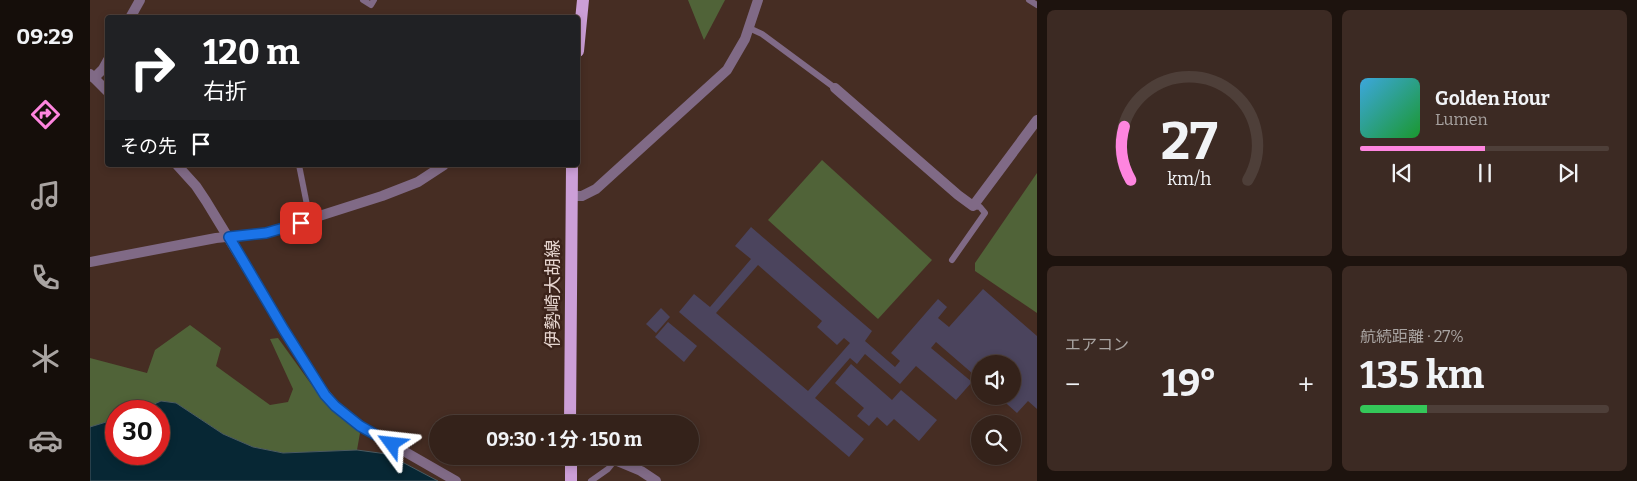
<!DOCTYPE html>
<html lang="ja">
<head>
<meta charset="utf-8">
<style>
	:root { --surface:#34221a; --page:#3c2a23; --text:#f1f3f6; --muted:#a9a4a2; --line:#4e3f39; --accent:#fe85df }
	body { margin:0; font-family:Bitter,"Noto Sans JP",serif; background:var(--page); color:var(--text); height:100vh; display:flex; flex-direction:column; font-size:19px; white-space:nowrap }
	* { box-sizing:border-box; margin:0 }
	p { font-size:16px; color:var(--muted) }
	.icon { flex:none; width:28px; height:28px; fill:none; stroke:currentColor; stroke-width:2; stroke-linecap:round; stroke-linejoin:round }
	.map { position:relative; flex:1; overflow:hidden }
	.drawer { display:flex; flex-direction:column; gap:10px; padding:10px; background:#1d130e; width:600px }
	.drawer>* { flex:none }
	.banner { position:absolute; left:15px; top:15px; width:475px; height:152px; border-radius:5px; box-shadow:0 2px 8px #0003,0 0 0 1px var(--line); background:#202124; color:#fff; overflow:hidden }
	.fabs { position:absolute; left:881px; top:355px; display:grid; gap:10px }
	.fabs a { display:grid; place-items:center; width:50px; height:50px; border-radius:50%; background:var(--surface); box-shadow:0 2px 8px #0003,0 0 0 1px var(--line); font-size:25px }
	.speed { position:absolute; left:15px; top:400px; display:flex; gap:10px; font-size:25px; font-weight:700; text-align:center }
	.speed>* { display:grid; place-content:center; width:65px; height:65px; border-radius:50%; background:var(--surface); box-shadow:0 2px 8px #0003,0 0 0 1px var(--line); line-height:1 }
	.speed .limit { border:8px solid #d22; background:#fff; color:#111 }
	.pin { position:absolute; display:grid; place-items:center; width:42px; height:42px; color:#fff; margin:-21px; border-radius:10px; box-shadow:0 2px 8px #0006 }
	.me { position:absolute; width:55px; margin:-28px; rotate:300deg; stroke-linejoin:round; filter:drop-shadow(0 0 4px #0008) }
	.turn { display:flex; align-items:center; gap:18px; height:105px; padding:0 15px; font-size:22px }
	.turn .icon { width:65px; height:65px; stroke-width:2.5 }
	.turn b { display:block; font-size:35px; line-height:42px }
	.then { display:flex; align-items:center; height:48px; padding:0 15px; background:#0003; gap:10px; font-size:19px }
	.big { font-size:38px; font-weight:700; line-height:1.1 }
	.drawer .tile { flex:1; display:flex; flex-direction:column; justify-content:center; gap:8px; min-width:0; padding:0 18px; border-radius:8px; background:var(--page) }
	.drawer .dial { align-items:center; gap:0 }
	.dial svg { height:130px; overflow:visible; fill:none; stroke:var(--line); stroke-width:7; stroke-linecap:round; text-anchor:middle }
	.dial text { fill:var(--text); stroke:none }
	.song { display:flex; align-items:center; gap:15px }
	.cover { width:60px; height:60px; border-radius:8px; background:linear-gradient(135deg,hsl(200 70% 55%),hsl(130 70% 35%)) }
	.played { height:5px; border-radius:2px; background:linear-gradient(90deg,var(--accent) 50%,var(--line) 50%) }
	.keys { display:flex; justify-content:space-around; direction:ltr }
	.heat { display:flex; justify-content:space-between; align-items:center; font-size:28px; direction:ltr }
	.charge { height:8px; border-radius:4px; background:linear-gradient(90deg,#34c759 27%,var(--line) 0) }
	.drawer .tiles { flex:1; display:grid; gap:10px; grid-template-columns:repeat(2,1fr) }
	.trip { position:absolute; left:339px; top:415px; width:270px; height:50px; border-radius:25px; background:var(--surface); box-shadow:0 2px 8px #0003,0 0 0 1px var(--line); font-weight:700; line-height:50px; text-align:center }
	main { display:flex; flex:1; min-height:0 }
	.tabs { display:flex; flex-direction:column; width:90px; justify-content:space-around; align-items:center; background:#150e0a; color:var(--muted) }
	.tabs .icon { width:35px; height:35px }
	.tabs .current { color:var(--accent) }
	.tabs b { font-size:22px; color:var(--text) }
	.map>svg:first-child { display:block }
	.green { fill:#506338 }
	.water { fill:#072734; stroke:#4a5b62 }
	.building { fill:#4b445d; fill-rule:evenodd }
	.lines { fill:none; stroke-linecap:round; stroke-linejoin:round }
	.lane { stroke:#806a86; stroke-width:6 }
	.street { stroke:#806a86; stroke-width:10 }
	.primary { stroke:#cc9fd7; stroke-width:12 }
	.route-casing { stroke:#114b97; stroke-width:12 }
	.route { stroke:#1a73e8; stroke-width:9 }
	.labels { text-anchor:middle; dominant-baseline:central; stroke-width:5; stroke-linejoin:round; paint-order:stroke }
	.street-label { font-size:18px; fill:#e6d5cf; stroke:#3c231a }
</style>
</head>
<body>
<main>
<nav class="tabs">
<b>09:29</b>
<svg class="icon current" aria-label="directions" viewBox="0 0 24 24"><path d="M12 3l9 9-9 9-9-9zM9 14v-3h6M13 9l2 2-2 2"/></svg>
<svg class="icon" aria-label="music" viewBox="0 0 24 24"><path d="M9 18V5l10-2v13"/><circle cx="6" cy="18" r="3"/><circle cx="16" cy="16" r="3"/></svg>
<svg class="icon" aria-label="phone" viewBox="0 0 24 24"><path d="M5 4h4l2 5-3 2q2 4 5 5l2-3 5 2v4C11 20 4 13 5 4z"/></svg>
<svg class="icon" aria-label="climate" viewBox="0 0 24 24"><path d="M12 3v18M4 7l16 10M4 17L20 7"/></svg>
<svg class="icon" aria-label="car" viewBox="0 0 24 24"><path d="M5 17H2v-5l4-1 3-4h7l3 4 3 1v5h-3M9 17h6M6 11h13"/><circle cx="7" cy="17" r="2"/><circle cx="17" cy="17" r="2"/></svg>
</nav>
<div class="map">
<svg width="947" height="481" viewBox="0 0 947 481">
	<rect width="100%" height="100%" fill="#462d23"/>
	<!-- green -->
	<g class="green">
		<path d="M598,0H635L614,40Z"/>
		<path d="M732,160L842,260L788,319L678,220Z"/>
		<path d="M947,173V313L885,271V263Z"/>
		<path d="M100,325L131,348L126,366L180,405L198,402L203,389L180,339L188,338L234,402L270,433L267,450L193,453L163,447L133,434L86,403L71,401L49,411H26V419L0,427V358L57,373L65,350Z"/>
	</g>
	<!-- water -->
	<path class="water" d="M71,401L86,403L133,434L163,447L193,453L267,450L297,454L348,481H0V427L26,419V454H69V411H49Z"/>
	<!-- building -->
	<g class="building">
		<path d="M661,227L782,331L775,341L805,367L810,361L801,353L848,299L857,307L848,318L859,327L893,289L947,336V409L938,401L927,413L908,396H922V364H890V380L846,342L841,348L882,382L866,400L826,366L810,384L775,354L767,364L760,358L725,398L774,439L759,457L589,312L604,294L620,307L661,259L645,246ZM668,265L732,321L727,327L747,345L754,338L760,343L718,391L626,313Z"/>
		<path d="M571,308L580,317L566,333L556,324Z"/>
		<path d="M578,322L607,346L594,362L565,337Z"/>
		<path d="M761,364L802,400L811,390L847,420L829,441L804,419L797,426L787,417L779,426L767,416L774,408L745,383Z"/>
	</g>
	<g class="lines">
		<!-- lane -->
		<g class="lane">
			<path d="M273,0L281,5L284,0"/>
			<path d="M939,0L947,5"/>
			<path d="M659,28L672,34L745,88"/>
			<path d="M209,165L220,220"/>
			<path d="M862,260L895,213L890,207L883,206"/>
			<path d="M501,481L518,469L526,459"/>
		</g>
		<!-- street -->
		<g class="street">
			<path d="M40,18L50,0"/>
			<path d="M0,74L18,92"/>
			<path d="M4,78L13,69L18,60"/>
			<path d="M745,88L868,195L883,206L947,120"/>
			<path d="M87,165L106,186L116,201L228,385L245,406L270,426L366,481"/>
			<path d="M481,196H492L506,189L637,70L655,39L668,0"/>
			<path d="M0,262L126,238L176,233L292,196L328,182L354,165"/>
			<path d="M515,456L551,471L566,481"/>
		</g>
		<!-- primary -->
		<g class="primary">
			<path d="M488,51L493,0"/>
			<path d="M480,424L482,165"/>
			<path d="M481,481V456"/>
		</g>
	</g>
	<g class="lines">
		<defs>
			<path id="route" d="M211,223L176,233L139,237L194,330L235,395L245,406L270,426L302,444"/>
		</defs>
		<!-- route casing -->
		<use href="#route" class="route-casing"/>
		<!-- route -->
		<use href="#route" class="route"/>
	</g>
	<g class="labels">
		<!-- street labels -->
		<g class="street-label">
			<text transform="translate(463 294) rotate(-90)">伊勢崎大胡線</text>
		</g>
	</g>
</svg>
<div class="fabs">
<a><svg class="icon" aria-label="sound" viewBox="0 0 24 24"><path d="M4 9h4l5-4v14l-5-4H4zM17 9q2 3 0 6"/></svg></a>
<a><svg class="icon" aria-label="search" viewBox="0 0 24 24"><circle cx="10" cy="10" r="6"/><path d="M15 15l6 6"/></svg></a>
</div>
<div class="speed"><div class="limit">30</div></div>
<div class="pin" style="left:211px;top:223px;background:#d93025"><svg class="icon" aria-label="arrive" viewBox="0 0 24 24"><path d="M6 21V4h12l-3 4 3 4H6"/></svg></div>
<svg class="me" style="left:302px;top:444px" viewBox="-20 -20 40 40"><path d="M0-17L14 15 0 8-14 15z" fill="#1a73e8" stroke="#fff" stroke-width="4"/></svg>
<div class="trip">09:30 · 1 分 · 150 m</div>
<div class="banner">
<div class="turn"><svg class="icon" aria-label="right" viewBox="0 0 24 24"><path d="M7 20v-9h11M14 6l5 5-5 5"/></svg><div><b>120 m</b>右折</div></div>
<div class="then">その先<svg class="icon" aria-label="arrive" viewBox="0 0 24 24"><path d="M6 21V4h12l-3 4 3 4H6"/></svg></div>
</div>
</div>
<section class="drawer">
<div class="tiles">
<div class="tile dial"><svg viewBox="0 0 100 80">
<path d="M14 69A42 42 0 1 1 86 69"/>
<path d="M14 69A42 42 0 0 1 10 36" stroke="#fe85df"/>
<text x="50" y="56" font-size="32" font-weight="700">27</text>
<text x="50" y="72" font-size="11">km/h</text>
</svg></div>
<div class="tile">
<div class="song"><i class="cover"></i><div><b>Golden Hour</b><p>Lumen</p></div></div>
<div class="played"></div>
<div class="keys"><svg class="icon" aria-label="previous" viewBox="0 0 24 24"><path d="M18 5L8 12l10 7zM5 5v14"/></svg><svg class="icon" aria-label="pause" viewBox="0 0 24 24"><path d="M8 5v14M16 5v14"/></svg><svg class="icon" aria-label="next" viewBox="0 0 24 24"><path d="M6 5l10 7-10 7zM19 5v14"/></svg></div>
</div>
<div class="tile"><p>エアコン</p>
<div class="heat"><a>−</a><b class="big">19°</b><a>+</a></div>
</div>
<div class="tile"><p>航続距離 · 27%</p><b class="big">135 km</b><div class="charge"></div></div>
</div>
</section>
</main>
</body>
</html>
